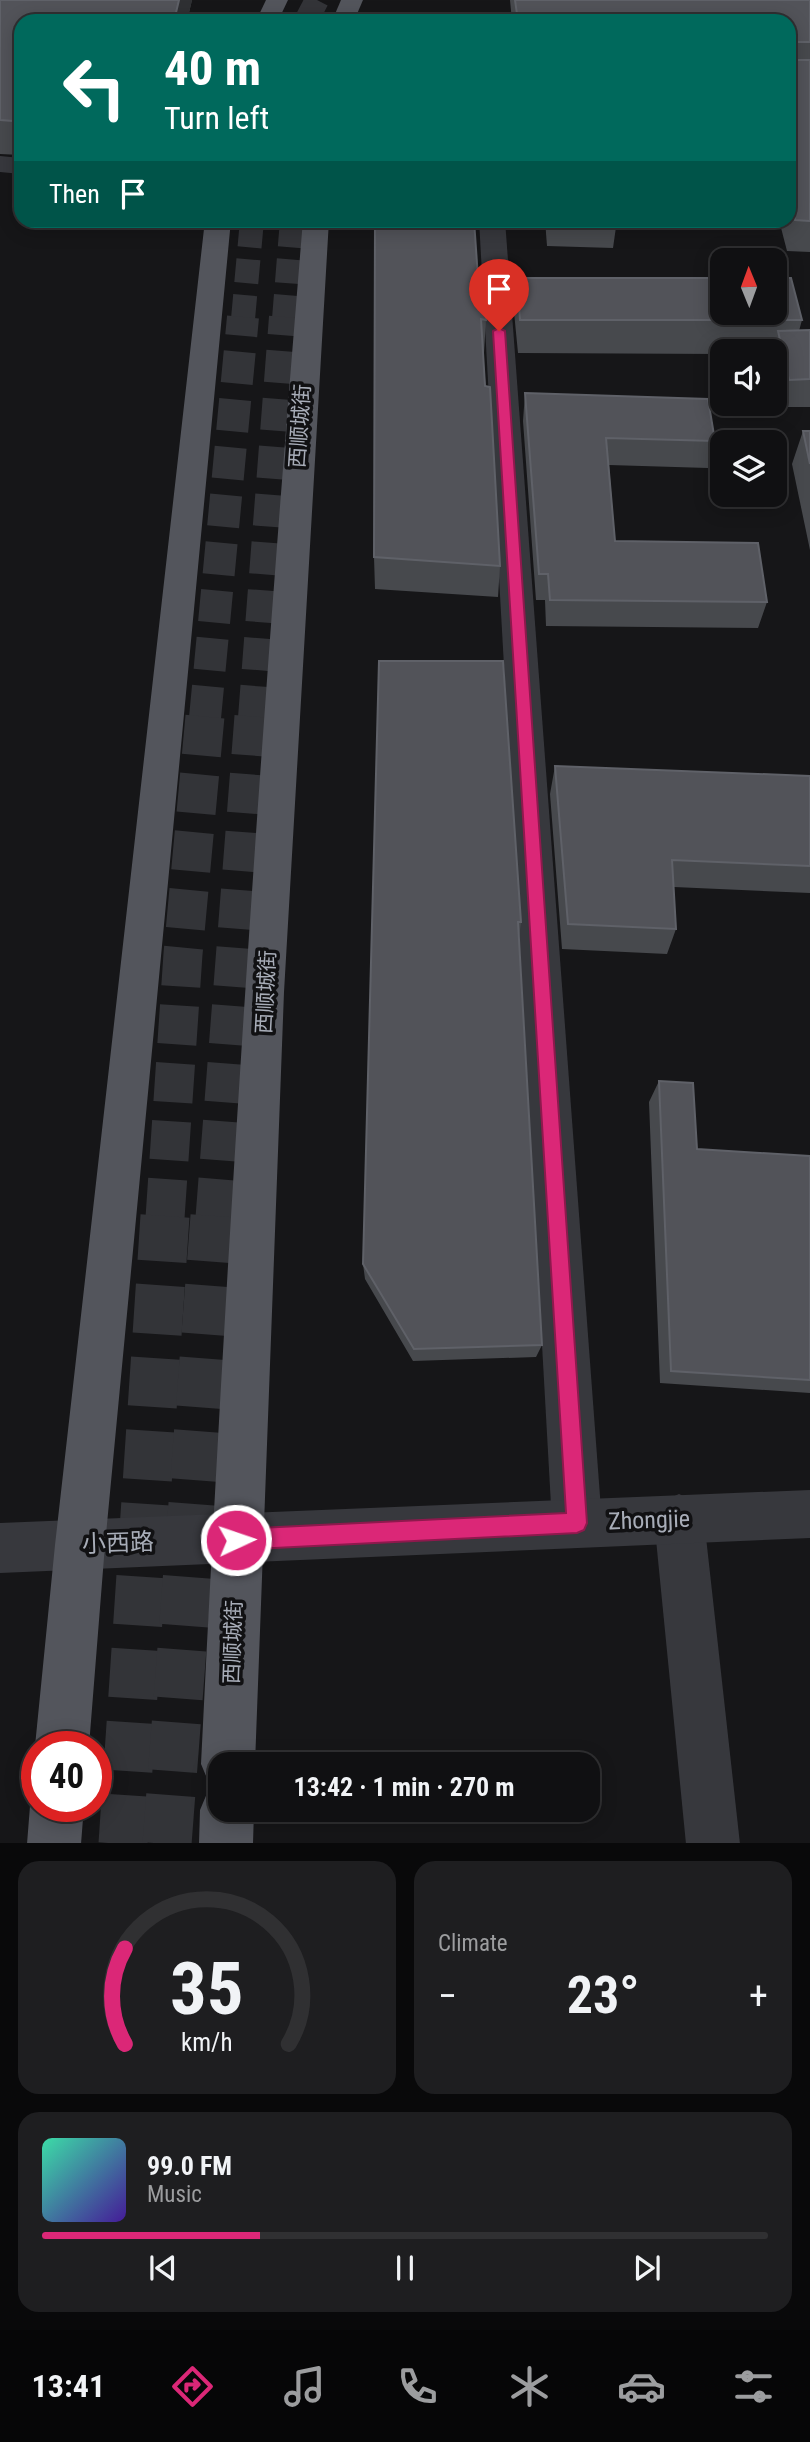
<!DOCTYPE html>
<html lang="en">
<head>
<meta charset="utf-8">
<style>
	:root { --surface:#101012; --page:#1e1e20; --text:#f1f3f6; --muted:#9c9d9f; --line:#303032; --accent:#db2777 }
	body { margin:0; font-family:"Roboto Condensed","Noto Sans SC",sans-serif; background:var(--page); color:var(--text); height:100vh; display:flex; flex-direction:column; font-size:26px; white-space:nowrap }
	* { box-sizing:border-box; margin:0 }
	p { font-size:23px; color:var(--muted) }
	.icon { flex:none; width:38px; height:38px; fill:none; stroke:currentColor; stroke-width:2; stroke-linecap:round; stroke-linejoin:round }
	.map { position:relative; height:1843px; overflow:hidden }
	.drawer { display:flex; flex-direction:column; gap:18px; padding:18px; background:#09090a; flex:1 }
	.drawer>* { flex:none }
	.guide { position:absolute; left:14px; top:14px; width:782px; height:214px; border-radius:21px; box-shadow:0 4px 18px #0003,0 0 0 2px var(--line); background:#00695c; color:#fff; overflow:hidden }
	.needle { width:46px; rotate:359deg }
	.tools { position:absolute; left:710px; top:248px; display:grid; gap:14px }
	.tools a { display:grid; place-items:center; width:77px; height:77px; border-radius:14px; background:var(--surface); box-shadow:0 4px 18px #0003,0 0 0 2px var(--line); font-size:35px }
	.speed { position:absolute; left:21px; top:1731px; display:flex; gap:14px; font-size:35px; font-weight:700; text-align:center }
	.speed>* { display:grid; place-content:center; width:91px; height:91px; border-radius:50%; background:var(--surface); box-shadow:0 4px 18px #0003,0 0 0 2px var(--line); line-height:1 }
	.speed .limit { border:10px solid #d22; background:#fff; color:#111 }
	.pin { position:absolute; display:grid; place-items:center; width:60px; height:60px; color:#fff; margin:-72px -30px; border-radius:50% 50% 50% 0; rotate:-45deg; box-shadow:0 0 7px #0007 }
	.pin .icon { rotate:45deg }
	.me { position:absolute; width:77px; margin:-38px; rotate:87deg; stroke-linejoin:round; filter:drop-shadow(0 0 5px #0008) }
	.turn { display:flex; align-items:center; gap:24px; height:147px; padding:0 35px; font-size:32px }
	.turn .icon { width:91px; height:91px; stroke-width:2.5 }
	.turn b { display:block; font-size:49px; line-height:60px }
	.then { display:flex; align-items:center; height:66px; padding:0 35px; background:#0003; gap:14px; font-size:26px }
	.big { font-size:52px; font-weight:700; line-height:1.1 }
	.drawer .card { flex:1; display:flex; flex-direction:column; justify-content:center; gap:10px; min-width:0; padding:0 24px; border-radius:21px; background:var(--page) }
	.drawer .dial { align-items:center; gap:0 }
	.dial svg { height:182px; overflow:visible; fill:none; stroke:var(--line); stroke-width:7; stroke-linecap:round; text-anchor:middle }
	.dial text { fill:var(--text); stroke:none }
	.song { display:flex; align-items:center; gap:21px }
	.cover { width:84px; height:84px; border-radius:10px; background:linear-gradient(135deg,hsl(160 70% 55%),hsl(260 70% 35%)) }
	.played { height:7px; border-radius:4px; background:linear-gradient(90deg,var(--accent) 30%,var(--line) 30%) }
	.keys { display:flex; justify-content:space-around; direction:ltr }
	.heat { display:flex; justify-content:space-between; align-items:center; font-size:38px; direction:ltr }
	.drawer .tiles { flex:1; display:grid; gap:18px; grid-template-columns:1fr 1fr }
	.card:last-child { grid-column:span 2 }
	.trip { position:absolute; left:208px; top:1752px; width:392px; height:70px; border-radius:21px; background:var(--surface); box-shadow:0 4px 18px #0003,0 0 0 2px var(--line); font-weight:700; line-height:70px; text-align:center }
	.tabs { display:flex; height:112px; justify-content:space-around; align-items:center; background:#060607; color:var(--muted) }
	.tabs .icon { width:49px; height:49px }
	.tabs .current { color:var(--accent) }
	.tabs b { font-size:32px; color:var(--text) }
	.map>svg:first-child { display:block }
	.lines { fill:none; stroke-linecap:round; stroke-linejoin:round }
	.trunk-tunnel-far3 { stroke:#333438; stroke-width:24; stroke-dasharray:24 12; stroke-linecap:butt }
	.trunk-tunnel-far2 { stroke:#333438; stroke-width:32; stroke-dasharray:32 16; stroke-linecap:butt }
	.trunk-tunnel-far1 { stroke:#333438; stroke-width:39; stroke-dasharray:39 19; stroke-linecap:butt }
	.trunk-tunnel { stroke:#333438; stroke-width:49; stroke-dasharray:49 24; stroke-linecap:butt }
	.minor { fill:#37383d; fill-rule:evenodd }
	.tertiary { fill:#37383d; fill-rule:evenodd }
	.primary { fill:#53555c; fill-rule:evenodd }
	.wall { fill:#47494d }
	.shaded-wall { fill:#2f3033 }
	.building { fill:#525359; stroke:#5f6168; stroke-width:2 }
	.route { fill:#db2777; stroke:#8e194d; stroke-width:2 }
	.labels { text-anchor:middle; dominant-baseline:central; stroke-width:7; stroke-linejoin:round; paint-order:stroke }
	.street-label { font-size:21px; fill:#a8adb8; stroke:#111113 }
	.near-street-label { font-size:24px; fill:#a8adb8; stroke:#111113 }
</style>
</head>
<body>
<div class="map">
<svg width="810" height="1844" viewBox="0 0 810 1844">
	<rect width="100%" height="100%" fill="#161618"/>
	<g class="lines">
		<!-- trunk-tunnel-far3 -->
		<g class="trunk-tunnel-far3">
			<path d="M306,21L317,0"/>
			<path d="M243,319L252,220"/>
			<path d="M284,319L292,220"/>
		</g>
		<!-- trunk-tunnel-far2 -->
		<g class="trunk-tunnel-far2">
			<path d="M205,718L243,317"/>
			<path d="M254,718L285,317"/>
		</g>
		<!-- trunk-tunnel-far1 -->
		<g class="trunk-tunnel-far1">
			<path d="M165,1218L183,954L205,716"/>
			<path d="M215,1218L254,716"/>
		</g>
		<!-- trunk-tunnel -->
		<g class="trunk-tunnel">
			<path d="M123,1844L165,1216"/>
			<path d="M167,1844L215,1216"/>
		</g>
		<!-- minor -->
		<g class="minor">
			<path d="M0,156L21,158V174L0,172Z"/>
			<path d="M479,220H505L602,1523L594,1540L577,1548L560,1540L552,1523Z"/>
			<path d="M679,1494L696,1502L704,1519L740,1844H686L654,1519L662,1502Z"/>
		</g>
		<!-- tertiary -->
		<path class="tertiary" d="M810,1490V1538L0,1573V1523Z"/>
		<!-- primary -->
		<g class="primary">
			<path d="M266,0H288L278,21H256Z"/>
			<path d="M341,0H363L354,21H332Z"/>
			<path d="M205,220H231L105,1545L89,1746H37V1749L35,1746L55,1545Z"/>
			<path d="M303,220H329L284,992L255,1764H220V1810H254L253,1844H199L200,1810L208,1791L218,1787L209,1783L201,1764C226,1249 260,734 303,220Z"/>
			<path d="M37,1790V1806H84L81,1844H27L30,1806Z"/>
		</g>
	</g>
	<!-- wall -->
	<g class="wall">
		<path d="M0,0H192L187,21H21V155L0,154Z"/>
		<path d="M510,0H810V252L787,251L779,220H789V21H512Z"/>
		<path d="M545,220H617L613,248L547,246Z"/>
		<path d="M478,278L486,320L484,353H483L500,566L498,597L375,589L374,557Z"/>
		<path d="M517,278L802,320L799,331L810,330V407H780L775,382V352H723V354L518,353L514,312Z"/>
		<path d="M525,393L715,441L708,468L609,465L615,541L767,602L758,628L546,626L545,600H536L523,421Z"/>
		<path d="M803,431H810V550L792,464Z"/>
		<path d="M379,661L521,922L519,938L542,1345L536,1357L413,1361L365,1279L363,1264Z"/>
		<path d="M555,766L810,776V893L674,887L676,929L667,954L562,949L550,794Z"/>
		<path d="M659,1081L697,1149L810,1156V1393L660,1383L649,1102Z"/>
	</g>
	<!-- shaded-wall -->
	<path class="shaded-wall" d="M179,0H192L187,21H174Z"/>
	<!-- building -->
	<g class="building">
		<path d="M0,0H179L174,21H21V131H15L13,121L0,120Z"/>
		<path d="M515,0H810V42H795V60H810V221L795,220L789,197V21H518Z"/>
		<path d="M375,220H474L478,278H483L486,320L481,319L485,386L490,387L500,566L374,557Z"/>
		<path d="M517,278H723V313H775V278H791L802,320H520Z"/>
		<path d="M810,330V379L789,380L778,331Z"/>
		<path d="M525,393L708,399L715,441L606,438L615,541L758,543L767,602L550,600L548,574H539Z"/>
		<path d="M803,431H810V464Z"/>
		<path d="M379,661H503L521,922H518L542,1345L414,1349L363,1264Z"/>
		<path d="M555,766L810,776V866L672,860L676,929L568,924Z"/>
		<path d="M659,1081L693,1083L697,1149L810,1156V1380L671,1371Z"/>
	</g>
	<!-- route -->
	<path class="route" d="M499,328L505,331L587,1523L584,1530L577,1533L236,1550L229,1547L226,1540L229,1532L236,1529L566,1513L493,331Z"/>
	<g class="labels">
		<!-- street labels -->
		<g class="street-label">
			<text transform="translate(300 426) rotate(-86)">西顺城街</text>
			<text transform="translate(266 992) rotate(-87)">西顺城街</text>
			<text transform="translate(233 1642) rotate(-88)">西顺城街</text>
		</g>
		<!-- near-street labels -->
		<g class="near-street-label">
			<text transform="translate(649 1520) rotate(-2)">Zhongjie</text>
			<text transform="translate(118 1543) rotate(-2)">小西路</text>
		</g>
	</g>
</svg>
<div class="tools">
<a><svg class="needle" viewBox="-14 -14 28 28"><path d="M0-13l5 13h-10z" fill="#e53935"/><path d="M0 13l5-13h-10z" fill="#9c9d9f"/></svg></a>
<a><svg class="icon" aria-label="sound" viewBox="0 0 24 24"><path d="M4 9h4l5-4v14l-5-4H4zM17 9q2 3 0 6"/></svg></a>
<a><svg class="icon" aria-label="layers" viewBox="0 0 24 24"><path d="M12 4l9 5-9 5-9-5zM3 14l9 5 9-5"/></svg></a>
</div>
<div class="speed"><div class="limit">40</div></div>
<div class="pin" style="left:499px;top:331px;background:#d93025"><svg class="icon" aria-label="arrive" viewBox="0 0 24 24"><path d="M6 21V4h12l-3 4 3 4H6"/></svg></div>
<svg class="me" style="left:236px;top:1540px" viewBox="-20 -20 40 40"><circle r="17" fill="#db2777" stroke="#fff" stroke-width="3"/><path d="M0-11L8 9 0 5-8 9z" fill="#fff"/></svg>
<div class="trip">13:42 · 1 min · 270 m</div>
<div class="guide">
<div class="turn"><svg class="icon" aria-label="left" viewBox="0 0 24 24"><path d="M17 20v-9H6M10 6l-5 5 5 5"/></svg><div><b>40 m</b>Turn left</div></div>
<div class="then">Then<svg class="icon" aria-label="arrive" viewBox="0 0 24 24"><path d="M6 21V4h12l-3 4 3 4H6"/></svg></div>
</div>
</div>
<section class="drawer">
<div class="tiles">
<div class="card dial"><svg viewBox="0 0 100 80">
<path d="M14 69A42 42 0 1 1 86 69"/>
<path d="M14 69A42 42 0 0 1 14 27" stroke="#db2777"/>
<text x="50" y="56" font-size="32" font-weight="700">35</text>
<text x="50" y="72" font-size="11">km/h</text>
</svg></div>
<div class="card"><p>Climate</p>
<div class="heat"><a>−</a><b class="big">23°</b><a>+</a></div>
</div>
<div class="card">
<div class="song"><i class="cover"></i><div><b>99.0 FM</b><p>Music</p></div></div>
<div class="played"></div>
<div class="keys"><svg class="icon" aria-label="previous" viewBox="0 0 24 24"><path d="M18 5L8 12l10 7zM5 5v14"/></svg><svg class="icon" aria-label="pause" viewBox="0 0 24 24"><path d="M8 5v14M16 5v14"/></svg><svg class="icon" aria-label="next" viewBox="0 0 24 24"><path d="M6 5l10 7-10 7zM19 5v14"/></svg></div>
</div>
</div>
</section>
<nav class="tabs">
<b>13:41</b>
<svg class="icon current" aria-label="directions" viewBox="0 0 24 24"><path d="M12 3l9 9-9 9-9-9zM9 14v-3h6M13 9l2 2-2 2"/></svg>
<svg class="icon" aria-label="music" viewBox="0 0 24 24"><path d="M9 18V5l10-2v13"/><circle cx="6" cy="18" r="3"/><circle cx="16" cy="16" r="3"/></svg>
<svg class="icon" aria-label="phone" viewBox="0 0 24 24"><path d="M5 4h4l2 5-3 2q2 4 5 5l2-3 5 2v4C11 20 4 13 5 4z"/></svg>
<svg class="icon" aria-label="climate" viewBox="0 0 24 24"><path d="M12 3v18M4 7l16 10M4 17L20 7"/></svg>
<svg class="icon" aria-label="car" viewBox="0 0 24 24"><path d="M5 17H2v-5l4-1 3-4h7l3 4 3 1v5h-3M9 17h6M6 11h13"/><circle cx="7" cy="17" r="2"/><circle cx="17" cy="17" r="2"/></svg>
<svg class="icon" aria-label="filters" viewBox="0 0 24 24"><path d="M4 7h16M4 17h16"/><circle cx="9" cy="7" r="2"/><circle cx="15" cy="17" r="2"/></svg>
</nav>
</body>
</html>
